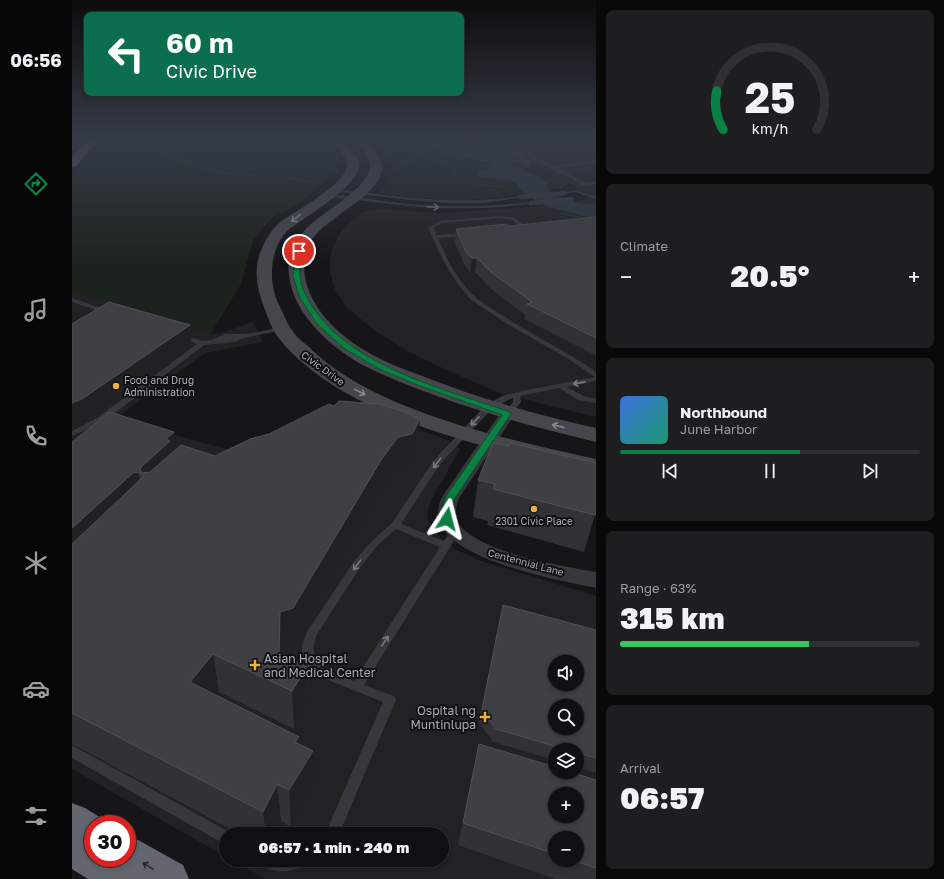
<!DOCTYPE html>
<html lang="en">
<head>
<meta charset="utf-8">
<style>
	:root { --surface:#101012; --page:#1e1e20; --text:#f1f3f6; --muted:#9c9d9f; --line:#303032; --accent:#0b8043 }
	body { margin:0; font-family:"Golos Text",sans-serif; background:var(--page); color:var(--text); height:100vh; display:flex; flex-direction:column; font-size:15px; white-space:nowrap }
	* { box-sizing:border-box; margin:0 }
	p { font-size:13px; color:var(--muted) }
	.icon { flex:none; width:22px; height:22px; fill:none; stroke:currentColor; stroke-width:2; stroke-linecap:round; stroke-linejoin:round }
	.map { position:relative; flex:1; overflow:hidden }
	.details { display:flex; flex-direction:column; gap:10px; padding:10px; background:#09090a; width:348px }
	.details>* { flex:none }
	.guide { position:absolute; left:12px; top:12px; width:380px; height:84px; border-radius:8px; box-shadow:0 2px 6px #0003,0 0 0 1px var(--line); background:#0b6e4f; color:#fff; overflow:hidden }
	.fabs { position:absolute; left:476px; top:655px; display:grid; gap:8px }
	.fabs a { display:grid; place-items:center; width:36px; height:36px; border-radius:50%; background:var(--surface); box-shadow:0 2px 6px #0003,0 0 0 1px var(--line); font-size:20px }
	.speed { position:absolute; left:12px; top:815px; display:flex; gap:8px; font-size:20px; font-weight:700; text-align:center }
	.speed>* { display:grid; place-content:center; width:52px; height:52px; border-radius:50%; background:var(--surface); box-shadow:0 2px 6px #0003,0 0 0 1px var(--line); line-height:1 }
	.speed .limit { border:6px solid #d22; background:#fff; color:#111 }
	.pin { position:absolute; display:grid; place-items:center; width:34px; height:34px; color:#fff; margin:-17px; border:2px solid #fff; border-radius:50%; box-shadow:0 1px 4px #0007 }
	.me { position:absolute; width:44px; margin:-22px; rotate:9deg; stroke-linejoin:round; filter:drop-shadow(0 0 3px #0008) }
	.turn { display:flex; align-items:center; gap:14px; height:84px; padding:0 16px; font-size:18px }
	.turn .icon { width:52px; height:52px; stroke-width:2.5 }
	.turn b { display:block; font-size:28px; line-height:34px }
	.big { font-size:30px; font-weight:800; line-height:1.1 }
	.details .tile { flex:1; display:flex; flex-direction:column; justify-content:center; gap:6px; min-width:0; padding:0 14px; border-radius:8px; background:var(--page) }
	.details .dial { align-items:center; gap:0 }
	.dial svg { height:104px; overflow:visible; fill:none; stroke:var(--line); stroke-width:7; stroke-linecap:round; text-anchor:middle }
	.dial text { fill:var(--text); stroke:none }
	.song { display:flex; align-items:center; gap:12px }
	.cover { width:48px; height:48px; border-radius:6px; background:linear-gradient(135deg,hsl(220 70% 55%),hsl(160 70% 35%)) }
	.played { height:4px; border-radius:2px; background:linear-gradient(90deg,var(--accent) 60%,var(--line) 60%) }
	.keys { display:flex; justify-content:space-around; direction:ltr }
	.heat { display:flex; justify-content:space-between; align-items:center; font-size:22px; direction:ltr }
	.charge { height:6px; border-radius:3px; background:linear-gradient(90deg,#34c759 63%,var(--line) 0) }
	.trip { position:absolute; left:147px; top:827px; width:230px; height:40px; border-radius:20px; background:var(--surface); box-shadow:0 2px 6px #0003,0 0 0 1px var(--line); font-weight:800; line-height:40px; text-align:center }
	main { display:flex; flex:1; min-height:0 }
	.menu { display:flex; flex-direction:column; width:72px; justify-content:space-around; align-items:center; background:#060607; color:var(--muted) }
	.menu .icon { width:28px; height:28px }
	.menu .active { color:var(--accent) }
	.menu b { font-size:18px; color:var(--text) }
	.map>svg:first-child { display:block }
	.built { fill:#222225; fill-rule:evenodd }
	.green { fill:#1c231d }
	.water { fill:#2c353c }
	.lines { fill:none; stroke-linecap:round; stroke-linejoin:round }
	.path { stroke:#3d3f44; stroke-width:1.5; stroke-dasharray:1 1.5; stroke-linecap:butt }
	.lane { fill:#37383d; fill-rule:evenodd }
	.street { fill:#37383d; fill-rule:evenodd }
	.secondary { fill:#45474d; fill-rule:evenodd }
	.highway { fill:#63666e; fill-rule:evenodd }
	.lane-bridge { stroke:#37383d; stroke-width:4.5 }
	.wall { fill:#323236; fill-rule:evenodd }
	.shaded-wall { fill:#212124 }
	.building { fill:#3f3f44; stroke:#4f5156; fill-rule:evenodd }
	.oneway { stroke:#757881 }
	.oneway2 { stroke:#858993 }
	.oneway3 { stroke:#26262a }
	.route { fill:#0b8043; stroke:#07532c }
	.poi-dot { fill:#f2b134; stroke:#111113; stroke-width:1.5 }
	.labels { text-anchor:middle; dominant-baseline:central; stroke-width:4; stroke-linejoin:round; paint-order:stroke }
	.street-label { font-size:10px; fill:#a8adb8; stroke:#111113 }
	.poi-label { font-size:10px; fill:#a8adb8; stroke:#111113; text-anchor:start }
	.near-poi-label { font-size:12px; fill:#a8adb8; stroke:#111113; text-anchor:start }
</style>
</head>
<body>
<main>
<nav class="menu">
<b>06:56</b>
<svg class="icon active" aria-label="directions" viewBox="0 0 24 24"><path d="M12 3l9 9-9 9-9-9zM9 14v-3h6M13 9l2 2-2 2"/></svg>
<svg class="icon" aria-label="music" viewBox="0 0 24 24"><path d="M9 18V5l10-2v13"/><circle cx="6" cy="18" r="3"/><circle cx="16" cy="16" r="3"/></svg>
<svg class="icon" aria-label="phone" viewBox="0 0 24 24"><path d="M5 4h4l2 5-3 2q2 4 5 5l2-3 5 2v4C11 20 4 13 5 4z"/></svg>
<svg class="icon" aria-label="climate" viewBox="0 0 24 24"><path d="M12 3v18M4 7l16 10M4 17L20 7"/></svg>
<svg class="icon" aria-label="car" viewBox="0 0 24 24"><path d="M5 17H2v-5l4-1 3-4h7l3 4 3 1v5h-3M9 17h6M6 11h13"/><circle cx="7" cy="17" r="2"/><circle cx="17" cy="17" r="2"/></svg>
<svg class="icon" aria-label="filters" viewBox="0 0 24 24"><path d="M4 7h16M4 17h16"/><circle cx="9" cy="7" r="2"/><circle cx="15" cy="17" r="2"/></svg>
</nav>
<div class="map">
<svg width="524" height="879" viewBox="0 0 524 879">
	<rect width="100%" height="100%" fill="#161618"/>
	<!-- built -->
	<g class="built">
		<path d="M433,141H524V417L430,394L383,374L339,353L305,332L275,308L263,290L258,272V257L262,245L270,230L289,213L305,209L366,213L463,207L515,199L496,182L445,154Z"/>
		<path d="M0,291L98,318L138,335L152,332L181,322L191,342L133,353L43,418L178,456L334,425L375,440L388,449L358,502L355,518L366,535L383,549L409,561L524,596V879H193L159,860H370V834H154V857L0,769ZM483,662H505V684H483ZM483,706H505V728H483ZM483,750H505V772H483ZM483,794H505V816H483ZM483,838H505V860H483Z"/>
	</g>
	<!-- green -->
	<g class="green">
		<path d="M33,141H256L265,152V171L226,204L198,219L181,241L169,284L138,335L98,318L0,291V177Z"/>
		<path d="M308,141H433L445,154L496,182L490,189L405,199L389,200L349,198L305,193C308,189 313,185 316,181C325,169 320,150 308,141Z"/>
	</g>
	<!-- water -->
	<path class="water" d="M349,141H375L394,147L414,148L476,183L475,188C488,201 506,203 524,205V221L509,215L474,206L458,197L448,189L445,184L440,181L408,177L405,174V171L417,168L420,165C407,157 388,159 373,155C363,152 358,145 349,141Z"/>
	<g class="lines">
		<!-- path -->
		<g class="path">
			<path d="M67,141L114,162L150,173L224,179L247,184"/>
			<path d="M328,141L342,146L346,155L386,166H418L446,162"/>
			<path d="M342,146L382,141"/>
			<path d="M386,166L381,172C393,186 416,185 432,187"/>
			<path d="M318,172L346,155"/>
			<path d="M489,213L515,219"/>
		</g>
		<!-- lane -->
		<g class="lane">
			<path d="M436,141H440L453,152L481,166L524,160V162L485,168L514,183L524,182V184L505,186V184L509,183L451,154Z"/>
			<path d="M263,189C326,196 385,206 449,196L451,197L413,203H376L338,200L261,191V190Z"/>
			<path d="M503,190L524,197V199L503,192L492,194L490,193Z"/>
			<path d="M256,194C294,198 332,205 370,206C399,207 429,205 459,202L461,203L459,204C401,211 351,209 294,201C281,200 267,198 254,196V194Z"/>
			<path d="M429,216L443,218L452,225V229L449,231L441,230V228L447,226L440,220L429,218L369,223L362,228L364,235L396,233L397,234L394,236L366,238C374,258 384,277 399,293C407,301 417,307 427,313C458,334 493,350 524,372V381L495,387L511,396L524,399V403L506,400L487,388L448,396L449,402L438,416H432L431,414L441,402V398L436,400L419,410L368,464L329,524L372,541L380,529H386L388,531L292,685L322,696L324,700L267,834H253L311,702L244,675L236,667L230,655V646L235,632L283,560L301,540L320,523L362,460L413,406L430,396L455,390L523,377L498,360L437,325L398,299L389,288L377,271L368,254L356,228L368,221ZM324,529L368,547L282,681C259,671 234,668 244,636L289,566L307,544Z"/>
			<path d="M0,298L37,311L38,312L35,314L33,313L0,302Z"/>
			<path d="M209,327L211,328V330L171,338L163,342L132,345L31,422L0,436V431L25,418L125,344L107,337V335H111L130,341L140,340L153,334H176Z"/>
			<path d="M0,745L159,833L154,834V845L0,758Z"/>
			<path d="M186,860H237L235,865C216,873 206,874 188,865Z"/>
		</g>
		<!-- street -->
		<path class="street" d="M435,409L440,411L443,414L387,498C385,505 382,513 384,519C399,552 491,566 524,572V588C489,580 333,555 372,494L430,411Z"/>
		<!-- secondary -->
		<g class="secondary">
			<path d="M260,141H271C277,147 287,157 287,166C284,189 232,217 214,232C198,250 196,281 206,303C211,312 214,322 220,330C224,337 231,342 237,347C302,412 435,439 524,459V473C425,450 270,420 205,336C200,329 197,320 194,312C186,293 181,273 188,253C192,243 197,233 205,225C221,211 273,186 275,166C276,156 265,148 260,141Z"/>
			<path d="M283,141H294C300,147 309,156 310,166C311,199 242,219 234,252C224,293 258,329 289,348C309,361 331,369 353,377C408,399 466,415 524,428V442C461,427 399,410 338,386C317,377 295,369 276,356C254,341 232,320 222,295C217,282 214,264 219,251C223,241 231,231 239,224C253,211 302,185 298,163C296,154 288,148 283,141Z"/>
		</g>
		<!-- highway -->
		<g class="highway">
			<path d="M15,141H25L4,166L0,167V157Z"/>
			<path d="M0,803L13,808L34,821L36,824H21V858H55V835L68,841L111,865L117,879H16L0,869Z"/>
		</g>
		<!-- lane-bridge -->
		<g class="lane-bridge">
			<path d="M449,197L492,193"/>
			<path d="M459,203L500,199"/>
		</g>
	</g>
	<!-- wall -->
	<g class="wall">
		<path d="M380,141H438L458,162L456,169L413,148L397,147Z"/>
		<path d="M524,217V355H523L452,319L453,315L418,288L403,272H398L393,266L383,243L384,229L437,226Z"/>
		<path d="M262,406L348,419L345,455L337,470L324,473L307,497L223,647L210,650V654L235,667L236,705L222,729L147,692L144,695L227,744L242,789L219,827L209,821L202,834H168L0,744V442L105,449L143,456L197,434Z"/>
		<path d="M421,443L523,515L512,552L415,525L416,521L401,517L406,480Z"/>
		<path d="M431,605L524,630V773L505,767V750H483V760L421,742L407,722Z"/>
		<path d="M407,744L524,780V879H483L386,845ZM483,838L505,860H483Z"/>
	</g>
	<!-- shaded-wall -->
	<g class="shaded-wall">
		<path d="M400,258H405L403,272H398Z"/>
		<path d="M118,325L120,345L16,420L0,426V403Z"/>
		<path d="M348,419L345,455L337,470L324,473L307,497L223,647L210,650L209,686L207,653L208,612L309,460L326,437Z"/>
		<path d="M102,432L108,467L72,476L68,470L69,467L94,439Z"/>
		<path d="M66,472L73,509L0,576V528L61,473Z"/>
		<path d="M141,654L147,692L125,720L118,682Z"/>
		<path d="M235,667L236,705L222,729L220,691Z"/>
		<path d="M227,737L229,771L241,751L242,789L219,827L217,790L223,742Z"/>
		<path d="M205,784L209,821L202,834H194L191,812Z"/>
	</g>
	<!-- building -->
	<g class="building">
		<path d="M404,141H438L458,162L413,141Z"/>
		<path d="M524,217V338L455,304L460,302L420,273L405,258H400L394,252L384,229L435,224L437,226Z"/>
		<path d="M37,302L118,325L10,399L0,403V324Z"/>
		<path d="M267,401L307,404L333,412L348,419L340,434L326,437L309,460L221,608L208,612L207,653L235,667L220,691L141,654L118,682L227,737L223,742L241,751L217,790L205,784L191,812L0,713V544L72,476L66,472L61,473L0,528V442L38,412L102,432L94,439L98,441L69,467L68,470L71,473L78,472L109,445L143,456L178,439L197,434L257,404L262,406Z"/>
		<path d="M421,443L437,446L438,443L524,463V510L523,515L421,489L423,484L406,480Z"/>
		<path d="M431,605L524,630V758L505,753V750H496L424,729L410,709ZM483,662H505V684H483ZM483,706H505V728H483Z"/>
		<path d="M407,744L483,767V772H498L524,780V868L500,860H505V838H483V854L391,823ZM483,794H505V816H483Z"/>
	</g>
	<!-- one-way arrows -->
	<defs><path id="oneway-shaft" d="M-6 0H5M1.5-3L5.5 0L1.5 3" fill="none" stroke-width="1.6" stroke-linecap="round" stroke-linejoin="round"/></defs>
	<g class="oneway">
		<use href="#oneway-shaft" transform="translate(361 207) rotate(3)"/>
		<use href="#oneway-shaft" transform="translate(507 383) rotate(169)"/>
		<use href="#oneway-shaft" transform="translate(403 421) rotate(134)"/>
		<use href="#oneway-shaft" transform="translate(365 463) rotate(127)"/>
		<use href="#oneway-shaft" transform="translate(285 565) rotate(126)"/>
		<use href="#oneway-shaft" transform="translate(313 641) rotate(-58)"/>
	</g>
	<g class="oneway2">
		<use href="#oneway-shaft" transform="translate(224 218) rotate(140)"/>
		<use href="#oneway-shaft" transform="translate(288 392) rotate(27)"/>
		<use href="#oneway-shaft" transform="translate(486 426) rotate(-166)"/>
	</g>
	<use class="oneway3" href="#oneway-shaft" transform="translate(76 866) rotate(-149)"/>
	<!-- sky -->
	<linearGradient id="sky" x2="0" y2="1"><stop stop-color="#0c0c0d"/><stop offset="0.53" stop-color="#363c48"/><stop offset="1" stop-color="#363c48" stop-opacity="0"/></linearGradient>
	<rect width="524" height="264" fill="url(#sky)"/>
	<!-- route -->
	<path class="route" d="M227,249L230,251C229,259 227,268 228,276C229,287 235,299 242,309C281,367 375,390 438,412L439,414L383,498L380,507L379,522H371C368,515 371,505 373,498L430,415L343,384L307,369L273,349L246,325L228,298L221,276L224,251Z"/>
	<!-- markers -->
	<g class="poi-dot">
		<circle cx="44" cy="386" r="4"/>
		<circle cx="462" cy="509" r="4"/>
		<path d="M181 659h4v4h4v4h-4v4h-4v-4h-4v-4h4z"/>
		<path d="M411 711h4v4h4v4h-4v4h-4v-4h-4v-4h4z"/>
	</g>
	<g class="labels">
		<!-- street labels -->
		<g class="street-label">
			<text transform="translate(251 368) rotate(36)">Civic Drive</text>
			<text transform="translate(454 562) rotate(15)">Centennial Lane</text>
		</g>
		<!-- poi labels -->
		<g class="poi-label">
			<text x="52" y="380">Food and Drug<tspan x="52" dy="12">Administration</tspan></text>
			<text x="462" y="521" text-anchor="middle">2301 Civic Place</text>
		</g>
		<!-- near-poi labels -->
		<g class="near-poi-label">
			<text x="192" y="658">Asian Hospital<tspan x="192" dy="14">and Medical Center</tspan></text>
			<text x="404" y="710" text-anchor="end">Ospital ng<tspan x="404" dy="14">Muntinlupa</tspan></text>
		</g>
	</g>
</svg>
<div class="fabs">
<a><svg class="icon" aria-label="sound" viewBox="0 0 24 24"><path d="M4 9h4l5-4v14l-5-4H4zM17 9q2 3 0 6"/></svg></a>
<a><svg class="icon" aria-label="search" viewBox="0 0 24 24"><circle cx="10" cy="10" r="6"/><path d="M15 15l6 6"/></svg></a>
<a><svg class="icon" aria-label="layers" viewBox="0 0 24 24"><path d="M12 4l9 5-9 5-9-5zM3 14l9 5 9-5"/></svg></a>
<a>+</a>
<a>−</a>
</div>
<div class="speed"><div class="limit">30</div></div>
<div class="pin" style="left:227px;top:251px;background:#d93025"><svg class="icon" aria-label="arrive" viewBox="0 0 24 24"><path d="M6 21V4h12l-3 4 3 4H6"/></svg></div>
<svg class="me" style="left:375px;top:519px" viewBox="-20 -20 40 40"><path d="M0-17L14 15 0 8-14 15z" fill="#0b8043" stroke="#fff" stroke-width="4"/></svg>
<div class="trip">06:57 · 1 min · 240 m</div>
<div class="guide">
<div class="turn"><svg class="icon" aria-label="left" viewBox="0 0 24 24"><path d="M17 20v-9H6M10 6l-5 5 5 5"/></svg><div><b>60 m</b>Civic Drive</div></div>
</div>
</div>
<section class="details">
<div class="tile dial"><svg viewBox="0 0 100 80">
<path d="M14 69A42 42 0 1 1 86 69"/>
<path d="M14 69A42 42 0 0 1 9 39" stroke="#0b8043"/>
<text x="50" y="56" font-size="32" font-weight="700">25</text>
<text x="50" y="72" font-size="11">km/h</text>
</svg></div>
<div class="tile"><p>Climate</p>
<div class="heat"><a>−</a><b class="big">20.5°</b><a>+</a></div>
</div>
<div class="tile">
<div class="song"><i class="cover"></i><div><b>Northbound</b><p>June Harbor</p></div></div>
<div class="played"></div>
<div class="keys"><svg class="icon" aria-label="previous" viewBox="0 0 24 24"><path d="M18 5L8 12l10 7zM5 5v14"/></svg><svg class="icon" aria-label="pause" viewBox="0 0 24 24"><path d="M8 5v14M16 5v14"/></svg><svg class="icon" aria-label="next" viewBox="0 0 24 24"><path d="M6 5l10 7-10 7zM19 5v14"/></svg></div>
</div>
<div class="tile"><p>Range · 63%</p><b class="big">315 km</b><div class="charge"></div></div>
<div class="tile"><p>Arrival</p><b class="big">06:57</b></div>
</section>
</main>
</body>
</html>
